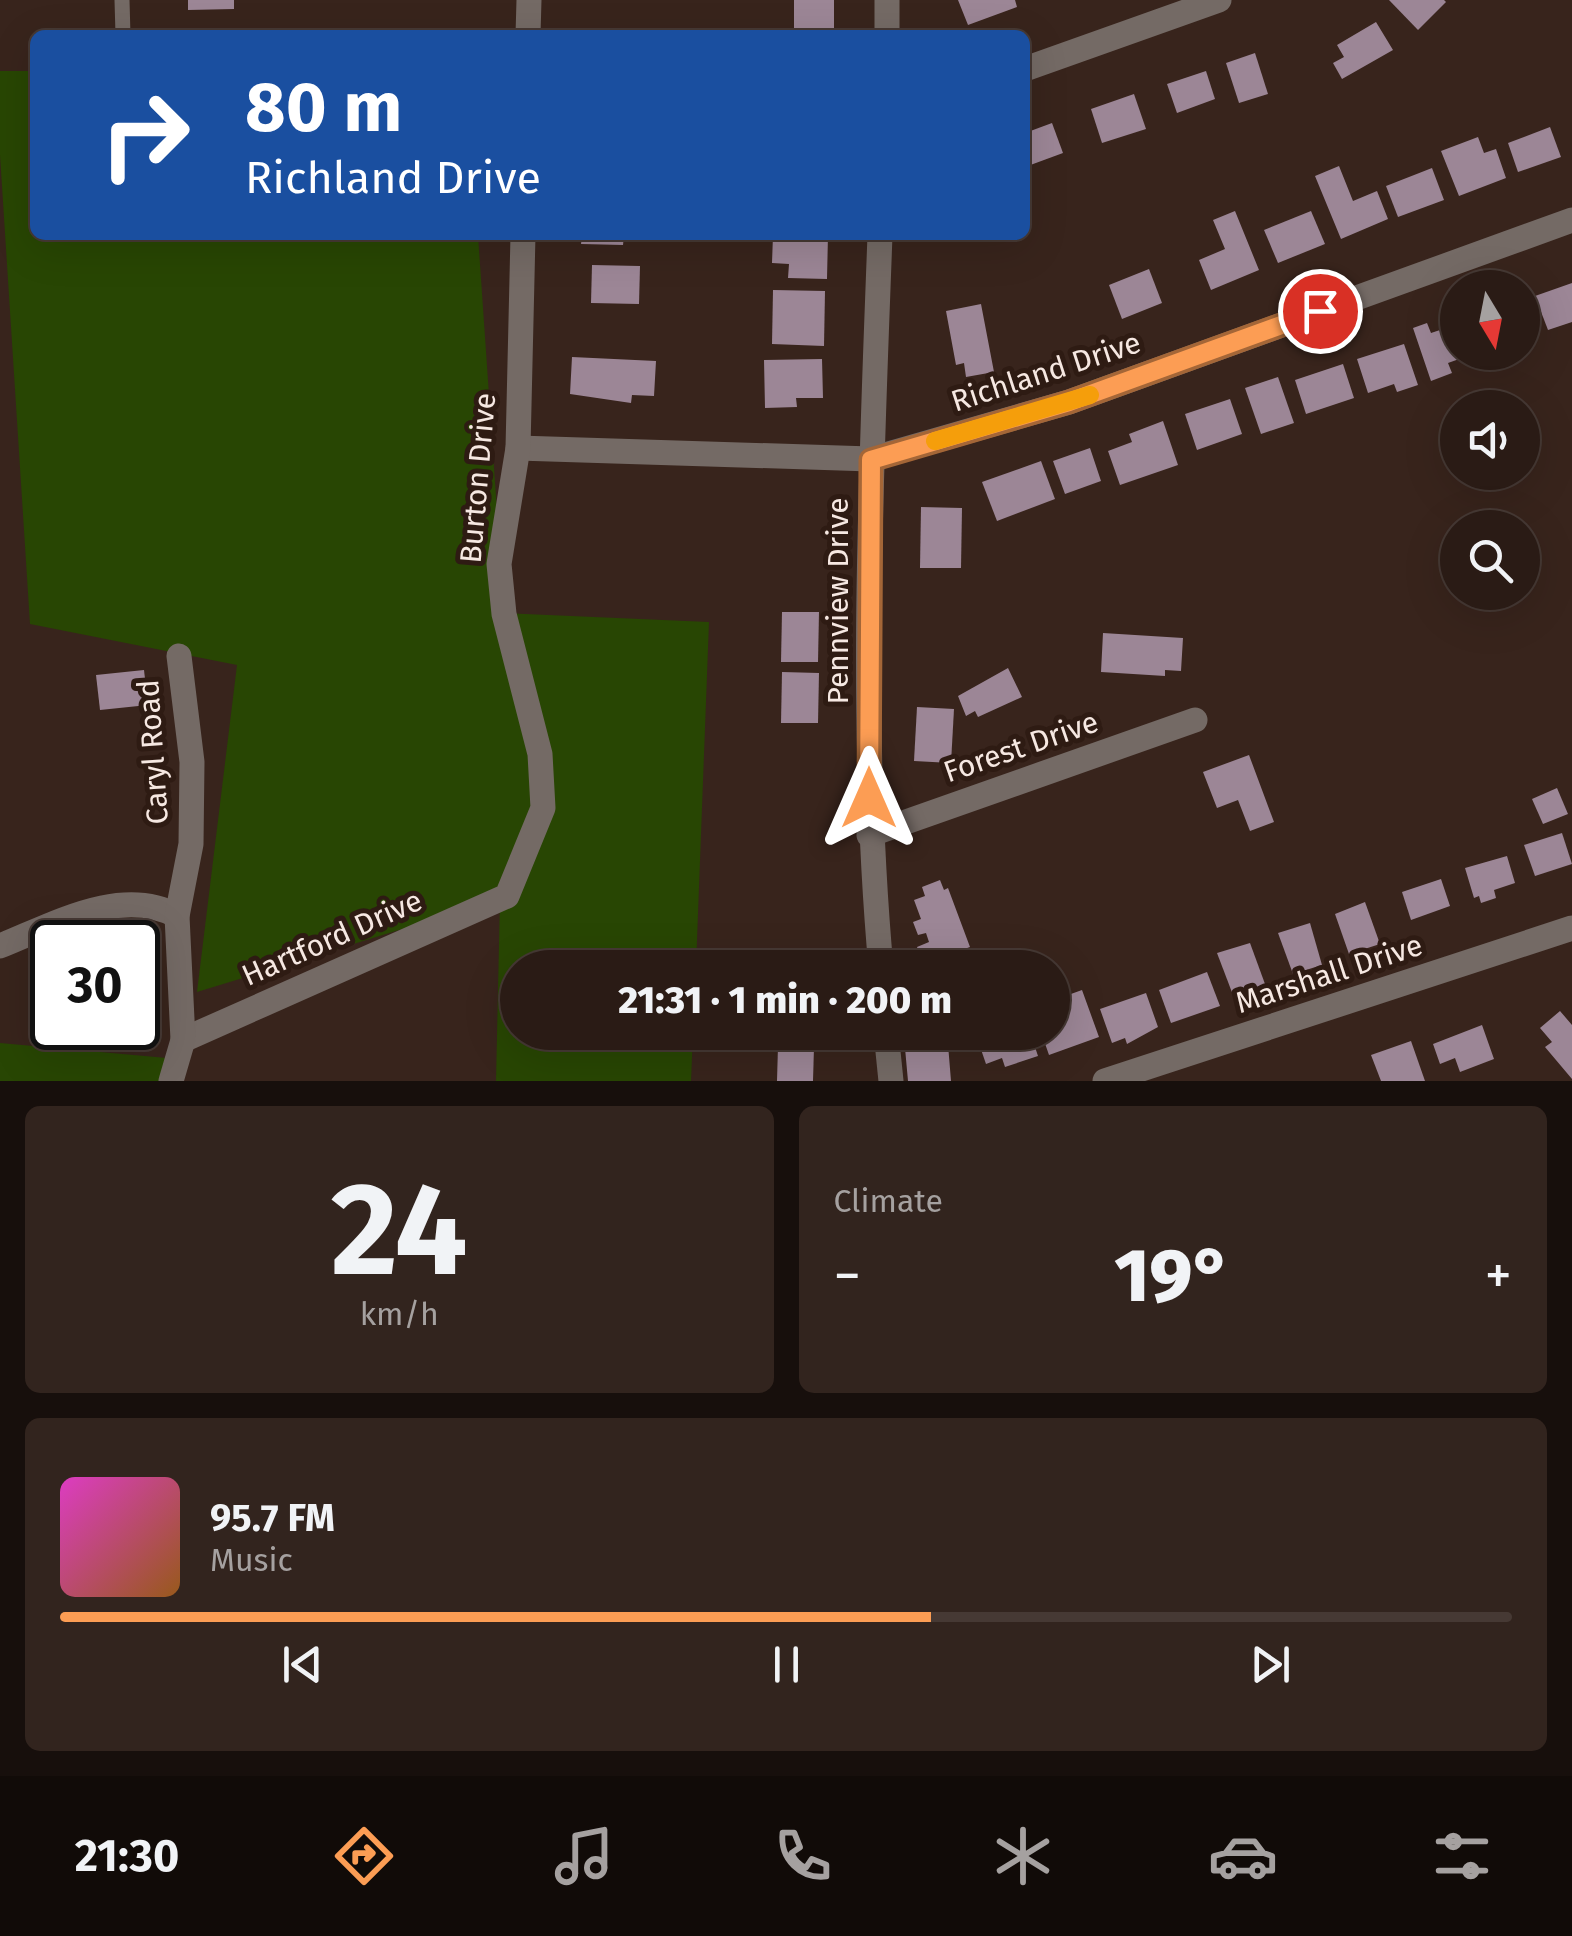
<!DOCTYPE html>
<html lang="en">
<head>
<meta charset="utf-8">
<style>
	:root { --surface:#2a1b15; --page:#32241e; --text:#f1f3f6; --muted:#a5a1a0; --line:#463934; --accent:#fc9d54 }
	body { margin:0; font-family:"Fira Sans",sans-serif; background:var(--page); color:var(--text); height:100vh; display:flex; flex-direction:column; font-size:38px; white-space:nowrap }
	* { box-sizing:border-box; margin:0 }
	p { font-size:32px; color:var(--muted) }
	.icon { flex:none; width:55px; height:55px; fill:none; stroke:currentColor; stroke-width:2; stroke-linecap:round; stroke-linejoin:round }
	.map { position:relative; height:1081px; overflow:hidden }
	.panel { display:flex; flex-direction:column; gap:25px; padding:25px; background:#170f0c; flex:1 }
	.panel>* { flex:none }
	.guide { position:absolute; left:30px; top:30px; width:1000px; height:210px; border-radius:15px; box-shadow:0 10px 40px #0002,0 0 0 2px var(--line); background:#1a4fa0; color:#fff; overflow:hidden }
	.needle { width:65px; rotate:170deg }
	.tools { position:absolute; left:1440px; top:270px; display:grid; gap:20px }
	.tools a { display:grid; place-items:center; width:100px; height:100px; border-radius:50%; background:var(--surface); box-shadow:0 10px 40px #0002,0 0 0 2px var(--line); font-size:50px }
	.speed { position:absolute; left:30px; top:920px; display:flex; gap:20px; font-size:50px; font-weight:700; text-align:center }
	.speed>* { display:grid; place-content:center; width:130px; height:130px; border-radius:50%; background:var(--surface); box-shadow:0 10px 40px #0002,0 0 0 2px var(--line); line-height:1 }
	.speed .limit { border:5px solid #111; border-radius:15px; background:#fff; color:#111 }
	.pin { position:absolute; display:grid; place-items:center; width:85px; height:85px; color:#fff; margin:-42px; border:5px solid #fff; border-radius:50%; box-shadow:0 2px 10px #0007 }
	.me { position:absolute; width:110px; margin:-55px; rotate:0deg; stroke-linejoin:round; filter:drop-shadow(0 0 8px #0008) }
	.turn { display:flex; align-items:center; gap:35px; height:210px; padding:0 50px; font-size:45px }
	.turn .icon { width:130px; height:130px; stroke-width:2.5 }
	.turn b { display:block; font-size:70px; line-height:85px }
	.big { font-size:75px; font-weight:800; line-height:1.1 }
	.panel .widget { flex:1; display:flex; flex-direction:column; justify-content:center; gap:15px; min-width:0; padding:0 35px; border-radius:15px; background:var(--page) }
	.panel .dial { align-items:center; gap:0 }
	.dial b { font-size:130px; line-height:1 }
	.song { display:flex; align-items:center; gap:30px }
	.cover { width:120px; height:120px; border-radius:15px; background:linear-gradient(135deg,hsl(310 70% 55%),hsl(30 70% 35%)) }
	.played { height:10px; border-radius:5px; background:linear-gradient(90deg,var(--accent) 60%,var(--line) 60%) }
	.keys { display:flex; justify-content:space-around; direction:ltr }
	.heat { display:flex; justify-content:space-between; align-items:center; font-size:55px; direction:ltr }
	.panel .tiles { flex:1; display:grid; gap:25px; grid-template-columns:1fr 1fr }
	.widget:last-child { grid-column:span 2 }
	.trip { position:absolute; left:500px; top:950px; width:570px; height:100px; border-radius:50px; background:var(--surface); box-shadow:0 10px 40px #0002,0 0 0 2px var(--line); font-weight:800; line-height:100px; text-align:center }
	.tabs { display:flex; height:160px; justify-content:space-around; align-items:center; background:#110b08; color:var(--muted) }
	.tabs .icon { width:70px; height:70px }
	.tabs .current { color:var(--accent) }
	.tabs b { font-size:45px; color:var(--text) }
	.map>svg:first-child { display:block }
	.green { fill:#284603 }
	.building { fill:#9c8696 }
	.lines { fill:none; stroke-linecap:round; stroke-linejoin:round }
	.service { stroke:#746a65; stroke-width:15 }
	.minor { stroke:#746a65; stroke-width:25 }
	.route-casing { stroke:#a46637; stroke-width:25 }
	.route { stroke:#fc9d54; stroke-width:18 }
	.slow { stroke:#f59e0b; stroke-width:18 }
	.labels { text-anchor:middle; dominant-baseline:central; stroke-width:10; stroke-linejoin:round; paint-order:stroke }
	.street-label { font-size:30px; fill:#f6e8e2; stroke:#2e1b13 }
</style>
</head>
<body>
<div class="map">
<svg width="1572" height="1081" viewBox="0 0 1572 1081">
	<rect width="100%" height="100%" fill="#38241c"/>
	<!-- green -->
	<g class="green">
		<path d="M0,71H35V235H478L504,613L709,622L696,967L518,968V1032L693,1033L691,1081H496L500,899L197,992L237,665L30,624L0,155Z"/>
		<path d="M0,1043L178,1059L180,1081H0Z"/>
	</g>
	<!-- building -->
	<g class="building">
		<path d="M188,0H234V9L188,10Z"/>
		<path d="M794,0H834V29L794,28Z"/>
		<path d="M958,0H1015L1017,7L968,25Z"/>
		<path d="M1389,0H1444L1446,2L1418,30Z"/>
		<path d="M1376,22L1393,50L1342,79L1333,63L1344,57L1337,45Z"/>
		<path d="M1255,53L1268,94L1239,103L1226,63Z"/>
		<path d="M1206,71L1215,99L1177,113L1167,84Z"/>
		<path d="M1134,94L1146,129L1102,143L1091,109Z"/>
		<path d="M1052,123L1063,153L1025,167V133Z"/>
		<path d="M1550,127L1561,157L1518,172L1508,143Z"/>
		<path d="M1478,137L1484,153L1496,149L1506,178L1459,196L1441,151Z"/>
		<path d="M1339,166L1353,201L1377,191L1388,219L1341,239L1315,176Z"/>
		<path d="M1432,168L1444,200L1398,217L1386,186Z"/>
		<path d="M1235,211L1259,270L1211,290L1199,260L1225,249L1213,220Z"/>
		<path d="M1311,211L1325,244L1278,263L1264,230Z"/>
		<path d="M582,235H624L623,245L581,244Z"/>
		<path d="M773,235H828L827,279L788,278L789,264L772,263Z"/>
		<path d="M592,265L640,266L639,304L591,303Z"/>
		<path d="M1149,269L1162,303L1122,319L1109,285Z"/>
		<path d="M1572,283V322L1548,330L1535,296Z"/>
		<path d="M773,290L825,291L824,346L772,344Z"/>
		<path d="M981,304L994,372L966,377L964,363L956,365L946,311Z"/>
		<path d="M1427,323L1431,333L1458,324V352L1476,353L1448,363L1452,373L1431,381L1413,328Z"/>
		<path d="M1404,344L1418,385L1397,392L1394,384L1368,393L1357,359Z"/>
		<path d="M572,357L656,361L654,396L632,395L631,403L570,394Z"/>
		<path d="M822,359L823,398H796L797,407L765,408L764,360Z"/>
		<path d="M1343,364L1354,398L1306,414L1295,380Z"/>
		<path d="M1278,377L1294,423L1261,434L1245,388Z"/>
		<path d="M1230,399L1242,434L1197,450L1185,414Z"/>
		<path d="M1163,421L1178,465L1120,485L1108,451L1132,442L1129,434Z"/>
		<path d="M1090,448L1101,481L1065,494L1053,461Z"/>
		<path d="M1041,461L1055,499L997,521L982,482Z"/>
		<path d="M921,507L962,508L961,568H920Z"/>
		<path d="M782,612H819L818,662H781Z"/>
		<path d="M1103,633L1183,638L1181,671L1165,670V676L1101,672Z"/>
		<path d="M1008,668L1022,697L978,717L975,711L966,716L958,696Z"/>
		<path d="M144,670L148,705L100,710L96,675Z"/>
		<path d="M782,672L819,673L818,723H781Z"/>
		<path d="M917,707L954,709L951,763L914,761Z"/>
		<path d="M1249,755L1274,822L1250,831L1238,800L1217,808L1203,772Z"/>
		<path d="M1557,788L1568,814L1543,824L1532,799Z"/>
		<path d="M1562,833L1572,864L1535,876L1524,845Z"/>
		<path d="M1507,856L1515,883L1494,890L1496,898L1481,903L1479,896L1474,898L1465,868Z"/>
		<path d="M1441,879L1450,906L1411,920L1402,892Z"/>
		<path d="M940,880L944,890L948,888L970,947L923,964L917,947L929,942L926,933L918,935L913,922L921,919L914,900L925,896L922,887Z"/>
		<path d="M1365,902L1380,944L1349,954L1335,914Z"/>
		<path d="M1310,923L1322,965L1293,974L1278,933Z"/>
		<path d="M1250,943L1265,984L1233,995L1217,953Z"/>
		<path d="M1207,972L1220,1006L1171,1023L1159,990Z"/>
		<path d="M1082,990L1099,1037L1049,1055L1041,1032H1052V1010L1060,1007L1057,999Z"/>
		<path d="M1146,993L1158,1027L1127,1044L1125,1038L1112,1043L1100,1009Z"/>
		<path d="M1560,1011L1572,1025V1079L1545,1047L1552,1042L1540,1028Z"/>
		<path d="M1482,1025L1494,1059L1460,1072L1455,1058L1440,1064L1433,1044Z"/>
		<path d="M910,1032H947L951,1081H908L905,1048H911Z"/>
		<path d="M975,1032H1030L1038,1056L1005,1067L1002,1058L986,1064Z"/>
		<path d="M1411,1041L1425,1081H1381L1371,1055Z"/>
		<path d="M778,1046L814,1047L813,1081H777Z"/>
	</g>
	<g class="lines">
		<!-- service -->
		<path class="service" d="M122,0L123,35"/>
		<!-- minor -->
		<g class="minor">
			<path d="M528,35L529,0"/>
			<path d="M887,35V0"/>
			<path d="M1025,69L1219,0"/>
			<path d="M880,235C871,479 859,724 881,968"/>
			<path d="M518,448L871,459L1069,402L1572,220"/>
			<path d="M869,835L1195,720"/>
			<path d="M0,946C53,925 122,885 177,916"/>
			<path d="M886,1032L891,1081"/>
			<path d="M183,1040L507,896L543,808L540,754L504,614L499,564L518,448L523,235"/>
			<path d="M171,1081L183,1040L177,916L191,844L192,762L179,656"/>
			<path d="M1105,1081L1572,928"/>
		</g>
	</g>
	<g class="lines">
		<defs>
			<path id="route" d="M869,798L871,460L1069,402L1320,311"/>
		</defs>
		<!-- route casing -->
		<use href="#route" class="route-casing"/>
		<!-- route -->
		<use href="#route" class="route"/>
		<!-- slow -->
		<path class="slow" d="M935,441L1090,395"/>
	</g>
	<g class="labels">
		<!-- street labels -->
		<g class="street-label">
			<text transform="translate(1046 372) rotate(-18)">Richland Drive</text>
			<text transform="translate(478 478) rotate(-85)">Burton Drive</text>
			<text transform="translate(838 601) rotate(-90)">Pennview Drive</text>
			<text transform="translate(1021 747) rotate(-19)">Forest Drive</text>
			<text transform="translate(153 752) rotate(-94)">Caryl Road</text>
			<text transform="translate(332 938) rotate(-24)">Hartford Drive</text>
			<text transform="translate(1329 974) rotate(-18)">Marshall Drive</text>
		</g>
	</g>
</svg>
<div class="tools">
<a><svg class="needle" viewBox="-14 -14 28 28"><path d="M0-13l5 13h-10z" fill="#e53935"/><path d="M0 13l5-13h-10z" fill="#a5a1a0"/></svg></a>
<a><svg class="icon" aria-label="sound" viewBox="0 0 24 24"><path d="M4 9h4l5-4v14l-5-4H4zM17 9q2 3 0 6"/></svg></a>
<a><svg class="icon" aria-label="search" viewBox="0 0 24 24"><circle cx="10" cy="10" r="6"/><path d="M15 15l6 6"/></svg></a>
</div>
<div class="speed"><div class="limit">30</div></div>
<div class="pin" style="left:1320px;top:311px;background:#d93025"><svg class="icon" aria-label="arrive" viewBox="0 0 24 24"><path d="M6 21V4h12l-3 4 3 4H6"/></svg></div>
<svg class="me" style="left:869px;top:798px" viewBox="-20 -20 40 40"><path d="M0-17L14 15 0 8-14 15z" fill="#fc9d54" stroke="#fff" stroke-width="4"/></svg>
<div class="trip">21:31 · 1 min · 200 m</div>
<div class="guide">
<div class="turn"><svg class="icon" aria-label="right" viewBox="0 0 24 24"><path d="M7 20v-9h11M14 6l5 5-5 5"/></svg><div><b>80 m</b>Richland Drive</div></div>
</div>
</div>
<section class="panel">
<div class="tiles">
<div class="widget dial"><b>24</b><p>km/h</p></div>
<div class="widget"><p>Climate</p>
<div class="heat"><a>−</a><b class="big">19°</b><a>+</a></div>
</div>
<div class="widget">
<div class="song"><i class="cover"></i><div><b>95.7 FM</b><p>Music</p></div></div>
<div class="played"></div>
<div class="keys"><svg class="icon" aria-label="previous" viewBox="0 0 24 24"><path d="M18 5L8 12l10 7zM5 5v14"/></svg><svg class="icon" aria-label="pause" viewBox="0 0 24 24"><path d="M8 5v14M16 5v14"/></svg><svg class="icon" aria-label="next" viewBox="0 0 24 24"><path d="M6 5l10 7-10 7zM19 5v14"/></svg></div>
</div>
</div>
</section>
<nav class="tabs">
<b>21:30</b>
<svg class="icon current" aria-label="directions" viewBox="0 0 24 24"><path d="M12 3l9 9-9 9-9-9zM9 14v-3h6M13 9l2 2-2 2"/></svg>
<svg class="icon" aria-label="music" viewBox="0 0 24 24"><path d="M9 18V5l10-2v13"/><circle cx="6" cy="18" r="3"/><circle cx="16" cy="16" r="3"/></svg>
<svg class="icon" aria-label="phone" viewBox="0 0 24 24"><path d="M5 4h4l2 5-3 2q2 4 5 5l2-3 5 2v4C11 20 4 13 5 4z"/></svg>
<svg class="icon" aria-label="climate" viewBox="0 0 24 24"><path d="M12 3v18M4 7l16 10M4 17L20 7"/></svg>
<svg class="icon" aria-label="car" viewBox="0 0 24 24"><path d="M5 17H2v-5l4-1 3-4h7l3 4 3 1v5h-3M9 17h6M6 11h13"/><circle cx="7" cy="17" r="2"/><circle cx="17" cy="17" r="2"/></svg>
<svg class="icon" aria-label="filters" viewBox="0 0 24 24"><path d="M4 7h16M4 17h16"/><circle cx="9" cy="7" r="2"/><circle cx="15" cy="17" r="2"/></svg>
</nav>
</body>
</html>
